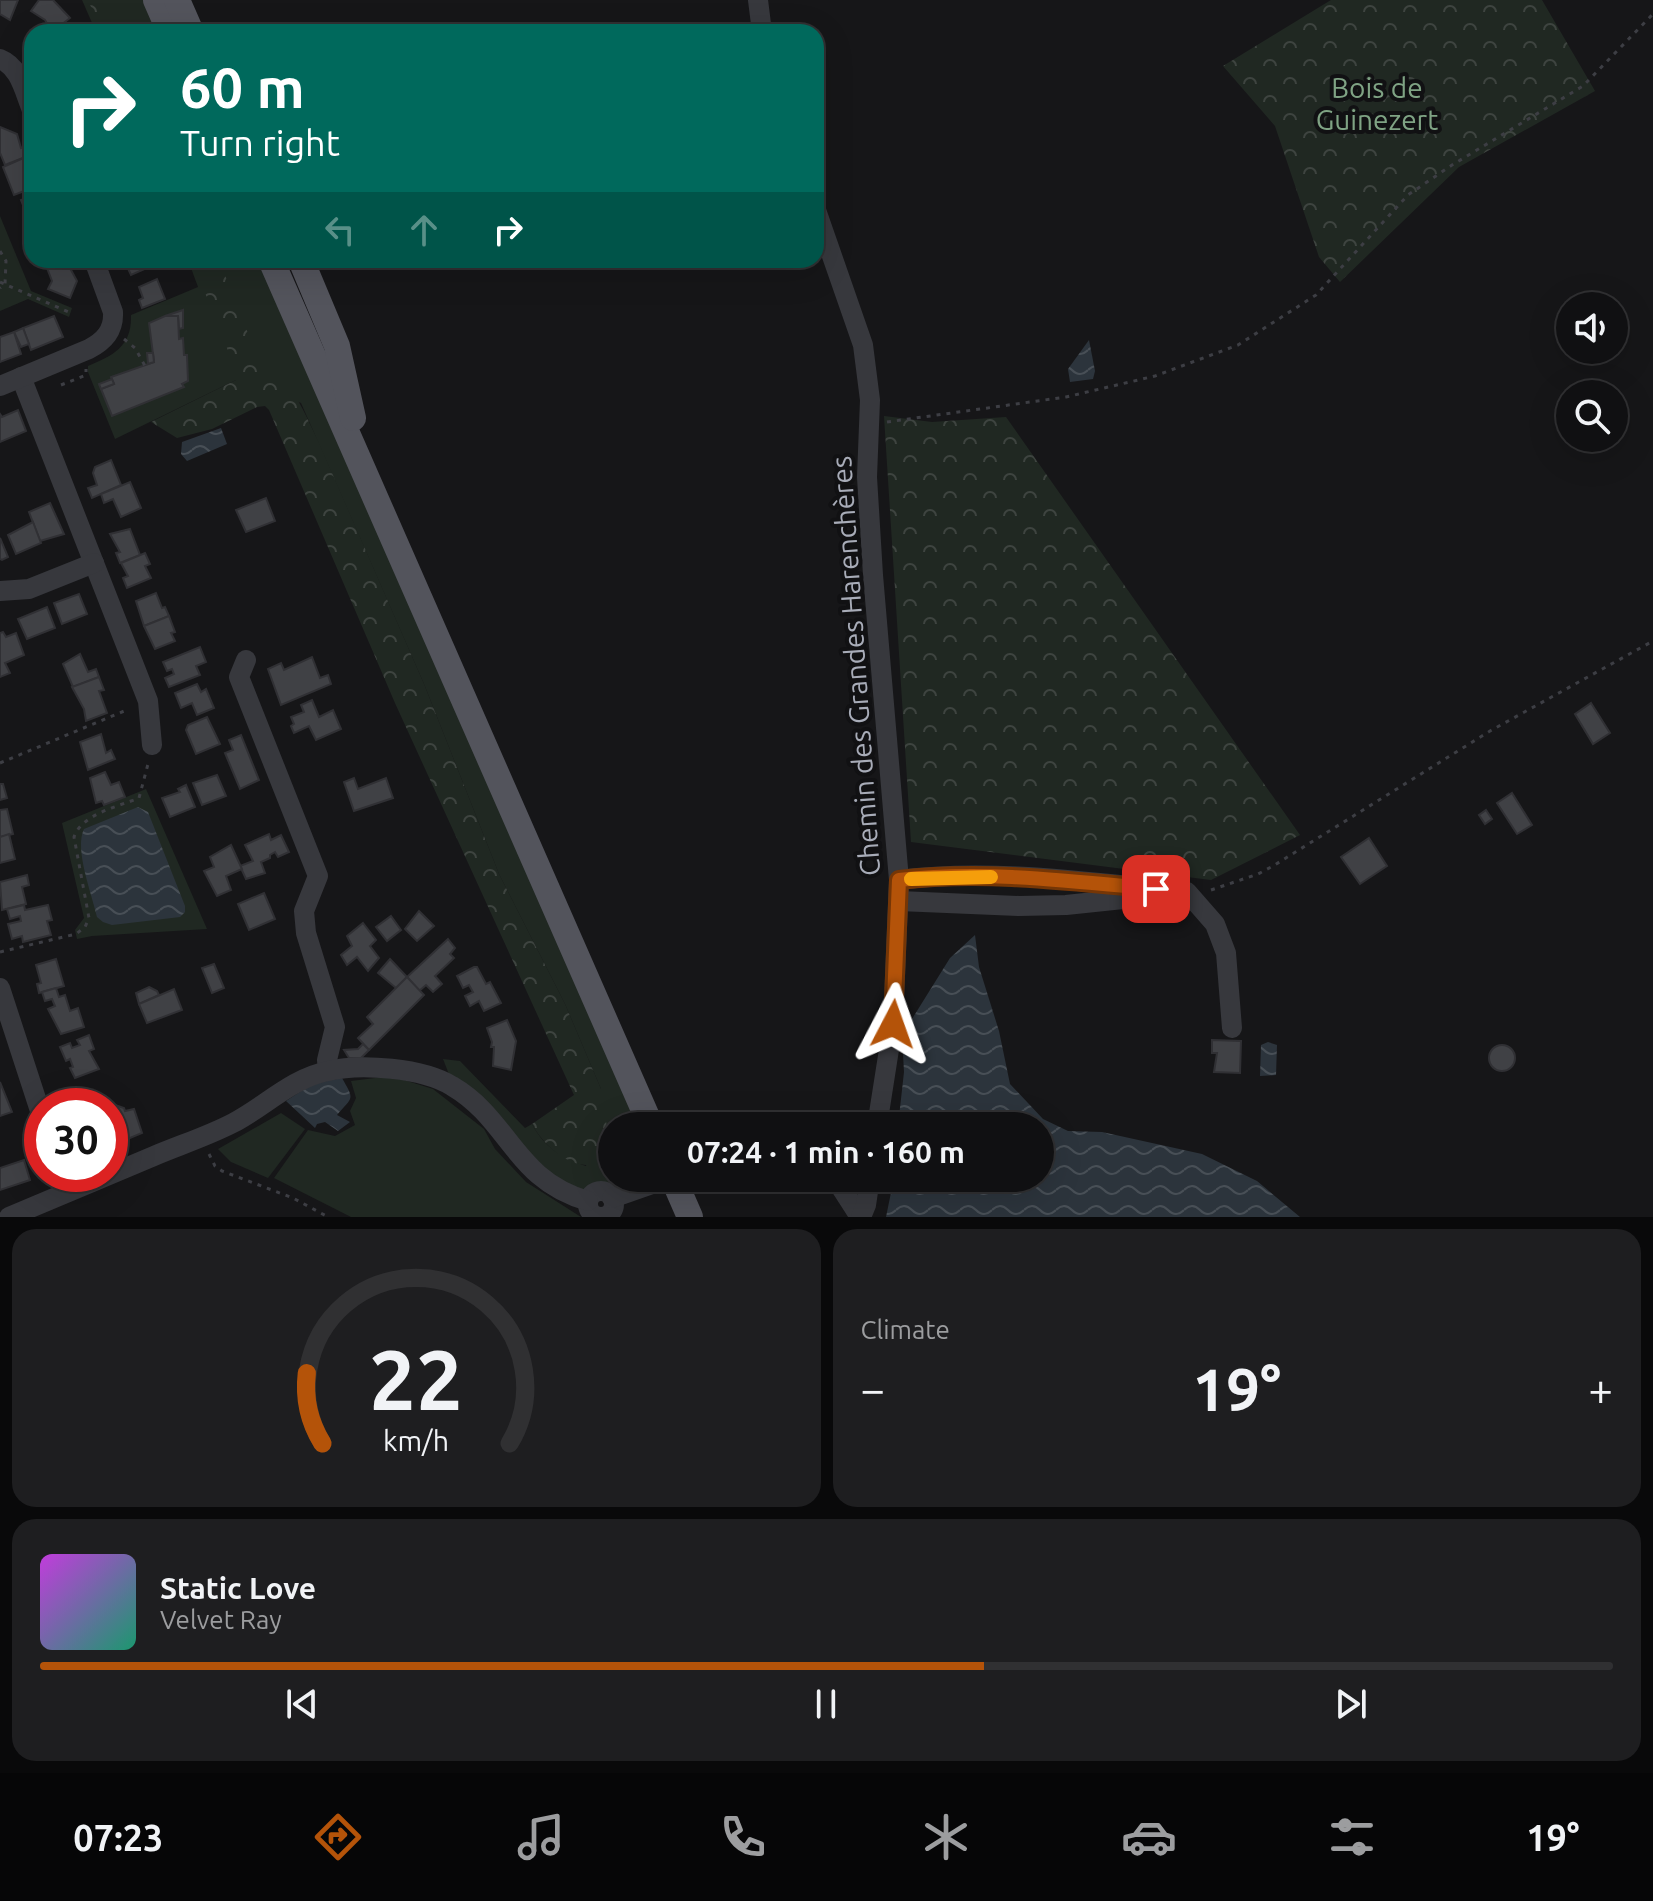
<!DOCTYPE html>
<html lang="en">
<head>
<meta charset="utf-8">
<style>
	:root { --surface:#101012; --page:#1e1e20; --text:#f1f3f6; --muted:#9c9d9f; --line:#303032; --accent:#b45309 }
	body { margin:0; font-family:Ubuntu,sans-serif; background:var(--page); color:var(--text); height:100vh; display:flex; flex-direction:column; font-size:30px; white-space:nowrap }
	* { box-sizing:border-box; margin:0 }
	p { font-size:26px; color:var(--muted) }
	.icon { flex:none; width:44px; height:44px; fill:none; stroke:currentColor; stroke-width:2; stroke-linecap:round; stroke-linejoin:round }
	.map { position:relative; height:1217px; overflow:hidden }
	.drawer { display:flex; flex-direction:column; gap:12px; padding:12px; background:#09090a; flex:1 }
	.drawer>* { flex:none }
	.hud { position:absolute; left:24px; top:24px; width:800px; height:244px; border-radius:24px; box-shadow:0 8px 32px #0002,0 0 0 2px var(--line); background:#00695c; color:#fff; overflow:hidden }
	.tools { position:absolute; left:1556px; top:292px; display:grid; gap:16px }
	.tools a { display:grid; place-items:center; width:72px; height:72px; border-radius:50%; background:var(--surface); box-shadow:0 8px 32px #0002,0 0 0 2px var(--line); font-size:40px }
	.speed { position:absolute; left:24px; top:1088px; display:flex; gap:16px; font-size:40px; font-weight:700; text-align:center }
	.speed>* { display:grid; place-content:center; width:104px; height:104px; border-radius:50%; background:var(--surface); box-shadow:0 8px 32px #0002,0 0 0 2px var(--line); line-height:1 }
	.speed .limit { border:12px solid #d22; background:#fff; color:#111 }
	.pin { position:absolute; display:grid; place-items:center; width:68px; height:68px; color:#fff; margin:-34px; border-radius:16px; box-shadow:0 4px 12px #0006 }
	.me { position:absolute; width:88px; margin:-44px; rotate:4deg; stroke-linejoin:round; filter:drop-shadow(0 0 6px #0008) }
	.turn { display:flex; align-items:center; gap:28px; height:168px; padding:0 24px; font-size:36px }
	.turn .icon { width:104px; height:104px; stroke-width:2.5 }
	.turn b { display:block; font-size:56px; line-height:68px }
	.lanes { display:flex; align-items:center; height:76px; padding:0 24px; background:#0003; justify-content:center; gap:40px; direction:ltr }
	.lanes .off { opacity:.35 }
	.big { font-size:60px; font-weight:700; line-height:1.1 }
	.drawer .card { flex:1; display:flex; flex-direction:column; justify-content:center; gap:12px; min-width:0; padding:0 28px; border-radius:24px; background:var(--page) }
	.drawer .dial { align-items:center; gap:0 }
	.dial svg { height:208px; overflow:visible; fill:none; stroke:var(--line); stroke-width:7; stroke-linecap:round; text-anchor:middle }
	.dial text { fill:var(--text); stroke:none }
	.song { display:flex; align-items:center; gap:24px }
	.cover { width:96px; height:96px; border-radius:12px; background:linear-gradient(135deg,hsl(290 70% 55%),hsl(160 70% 35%)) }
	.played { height:8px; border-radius:4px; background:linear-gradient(90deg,var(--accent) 60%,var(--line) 60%) }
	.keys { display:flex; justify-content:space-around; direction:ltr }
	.heat { display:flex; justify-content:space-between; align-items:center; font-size:44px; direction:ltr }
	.drawer .tiles { flex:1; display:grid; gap:12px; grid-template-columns:1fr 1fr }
	.card:last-child { grid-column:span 2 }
	.trip { position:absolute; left:598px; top:1112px; width:456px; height:80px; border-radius:40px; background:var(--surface); box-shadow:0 8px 32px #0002,0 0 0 2px var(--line); font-weight:700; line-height:80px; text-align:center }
	.menu { display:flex; height:128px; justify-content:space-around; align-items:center; background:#060607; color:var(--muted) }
	.menu .icon { width:56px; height:56px }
	.menu .current { color:var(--accent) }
	.menu b { font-size:36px; color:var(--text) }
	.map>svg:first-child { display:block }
	.green { fill:#202822 }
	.forest { fill:url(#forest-crowns) }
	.water { fill:url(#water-waves) }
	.building { fill:#404145; stroke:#303034; stroke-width:2 }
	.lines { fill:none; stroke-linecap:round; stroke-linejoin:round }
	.path { stroke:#3d3e44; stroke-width:3; stroke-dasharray:4 6; stroke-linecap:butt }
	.minor { stroke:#37383d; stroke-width:20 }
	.major { stroke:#53545c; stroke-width:26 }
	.route-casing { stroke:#753606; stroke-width:20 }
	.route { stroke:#b45309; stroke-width:14 }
	.slow { stroke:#f59e0b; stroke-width:14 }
	.labels { text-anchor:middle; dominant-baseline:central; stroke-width:8; stroke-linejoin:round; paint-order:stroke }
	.park-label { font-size:28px; fill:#7fa384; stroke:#111113 }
	.street-label { font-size:28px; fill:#a8acb8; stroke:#111113 }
</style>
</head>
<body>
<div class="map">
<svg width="1653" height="1217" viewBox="0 0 1653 1217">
	<defs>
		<pattern id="forest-crowns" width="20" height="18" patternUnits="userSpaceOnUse" patternTransform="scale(2)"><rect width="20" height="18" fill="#202822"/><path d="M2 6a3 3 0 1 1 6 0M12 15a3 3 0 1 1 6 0" fill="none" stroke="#3e4440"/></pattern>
		<pattern id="water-waves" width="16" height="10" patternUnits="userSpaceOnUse" patternTransform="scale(2)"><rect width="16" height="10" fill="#2c343c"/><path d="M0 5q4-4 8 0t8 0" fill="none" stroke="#484f56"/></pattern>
	</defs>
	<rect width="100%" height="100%" fill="#161618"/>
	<!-- green -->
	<g class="green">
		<path d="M82,0H151L165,32H96Z"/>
		<path d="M0,216L31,291L72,308L69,317L28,299L0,311Z"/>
		<path d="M188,260H264L638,1126H612V1178H640L616,1187L575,1191L551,1179L450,1077L443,1059L460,1061L525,1128L532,1124C544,1147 562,1158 586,1166L601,1089L565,1004L499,874L424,684L301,403L236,380L115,439L88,372V366C114,355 132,346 131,315L198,287Z"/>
		<path d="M146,789L207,929L92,936L77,939L75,930L84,918L62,823Z"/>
		<path d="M391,1076L433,1089L484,1129L495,1149L526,1182L581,1217H351L274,1178L308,1130L335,1136L355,1125L350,1111L356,1098L351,1081Z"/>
		<path d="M281,1113L305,1129L268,1178L231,1162L218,1149Z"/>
	</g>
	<!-- forest -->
	<g class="forest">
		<path d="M88,0H111L126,32H102Z"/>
		<path d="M1331,0H1542L1595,91L1459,167L1340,282L1319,257L1275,126L1223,66Z"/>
		<path d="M192,260H219L255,351C262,362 273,367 282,377C298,396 308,420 319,443L424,684L499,874L565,1004L601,1089L609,1140L604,1161C577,1176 544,1147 532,1124L574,1095L395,703L269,410L265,406L257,407L212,429L177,438L151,422L236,380L238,376Z"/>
		<path d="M884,416L932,422L1006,417L1300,835L1211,880L911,842Z"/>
	</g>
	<!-- water -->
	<g class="water">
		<path d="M1089,340L1095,371L1093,379L1070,382L1068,369Z"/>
		<path d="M221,428L227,444L187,461L181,454L182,442Z"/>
		<path d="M138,807L148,812L185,906V912L180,917L112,925L103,922L97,917C92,894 74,849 84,829Z"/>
		<path d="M975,935L979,967L999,1031L1010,1084L1043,1119L1068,1131L1102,1132L1202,1154L1257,1181L1300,1217H886L894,1178H1040V1126H898L904,1072L902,1035L950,958Z"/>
		<path d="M1268,1042L1277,1045L1276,1075L1260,1076L1261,1045Z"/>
		<path d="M342,1078C355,1101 353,1096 337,1115L350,1122L338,1131L325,1122L317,1124L315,1128L286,1101L312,1084Z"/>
	</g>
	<!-- building -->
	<g class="building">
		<path d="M0,0H18L10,20L0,14Z"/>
		<path d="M39,0H53L70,18L52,32L45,20L31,11Z"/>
		<path d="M0,127L17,134L21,148L25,147L28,156L5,165L0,153Z"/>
		<path d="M28,156L32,165L28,166L32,173V188L14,195L3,167Z"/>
		<path d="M32,196V227L21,200Z"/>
		<path d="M45,260H64L48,267Z"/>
		<path d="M64,260H71L73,267L70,268L77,281L70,298L48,289L52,281L47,268Z"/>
		<path d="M124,260H144L147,268L131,275Z"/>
		<path d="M157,279L165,299L142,308L139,300L143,298L139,287Z"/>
		<path d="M183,310V328L179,329L178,316H165Z"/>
		<path d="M54,316L63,337L31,350L23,328Z"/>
		<path d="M165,316H178L179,339L183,338L184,355H187L188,381L182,384L184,387L112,416L101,389L114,384L111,377L154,362L149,323Z"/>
		<path d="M23,328L29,344L21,347L14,332Z"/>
		<path d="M14,332L21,354L0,362V337Z"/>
		<path d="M147,353H153L154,362L148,364Z"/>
		<path d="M112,379L114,384L101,389L99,384Z"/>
		<path d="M18,410L26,431L0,442V414L2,417Z"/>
		<path d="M111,460L121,485L92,498L88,488L97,485L93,473L95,467Z"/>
		<path d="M130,482L141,508L121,517L113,499L104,503L101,494Z"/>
		<path d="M266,498L275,521L246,532L236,510Z"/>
		<path d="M50,503L64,534L40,541L29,512Z"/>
		<path d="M33,522L41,543L16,554L8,535Z"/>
		<path d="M130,529L140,555L120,563L116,553L120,552L110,534Z"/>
		<path d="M0,538L8,557L2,560L0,559Z"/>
		<path d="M145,553L150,564L145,566L151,578L127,588L123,578L128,576L121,563Z"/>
		<path d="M156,593L162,608L165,607L169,616L144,626L136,601Z"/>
		<path d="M79,594L87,614L62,624L54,603Z"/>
		<path d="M47,607L55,628L27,639L18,619Z"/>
		<path d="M169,616L175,632L171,633L175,641L155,649L144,626Z"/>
		<path d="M3,632L6,637L16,633L24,655L5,663L10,673L0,677V633Z"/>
		<path d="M200,647L206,662L196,666L200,675L169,687L165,678L174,674L172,669L167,671L163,662Z"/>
		<path d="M80,654L88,672L96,669L99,677L73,687L63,664Z"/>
		<path d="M312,657L320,678L328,675L331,684L281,705L268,669L281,663L284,670Z"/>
		<path d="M99,677L104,690L99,691L107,713L86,721L84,709L72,687Z"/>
		<path d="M197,684L201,692L206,689L214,708L197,715L192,703L181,708L175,693Z"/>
		<path d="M312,700L319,717L333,710L341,729L316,740L309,726L294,733L291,726L294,724L291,717L304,712L301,705Z"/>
		<path d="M1591,703L1610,733L1593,744L1575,714Z"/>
		<path d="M207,717L220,744L196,754L186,730L188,725Z"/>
		<path d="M101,734L106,753L111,750L115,759L88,770L80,742Z"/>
		<path d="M241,735L259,780L240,789L225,753L233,750L229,740Z"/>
		<path d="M105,772L111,785L119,782L125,797L104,805L102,801L96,803L90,778Z"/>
		<path d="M217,775L226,796L202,805L193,783Z"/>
		<path d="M354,778L358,789L386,778L393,798L354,811L344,782Z"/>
		<path d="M0,784H3L7,798L0,800Z"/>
		<path d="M186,785L195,807L170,817L162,798L180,792L178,789Z"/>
		<path d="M1512,793L1532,825L1517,834L1497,803Z"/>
		<path d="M7,809L13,834L0,837V810Z"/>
		<path d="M1486,810L1492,819L1485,824L1479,815Z"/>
		<path d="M9,834L15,859L0,863V837Z"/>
		<path d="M269,834L271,840L281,835L289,852L278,857L275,852L270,855V858L261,862L265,873L246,879L240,866L253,861L245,845Z"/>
		<path d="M1369,838L1387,866L1360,884L1341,857Z"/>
		<path d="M231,845L242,869L226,876L231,890L217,896L204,871L214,867L210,857Z"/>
		<path d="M27,875L29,885L22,887L26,904L2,910L0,882Z"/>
		<path d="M264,893L275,919L249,930L238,904Z"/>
		<path d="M24,905L25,910L48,905L52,920L47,921L51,935L23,942L22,936L12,939L8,924L21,921L20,916L10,919L7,909Z"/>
		<path d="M419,911L434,926L417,941L405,929Z"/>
		<path d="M391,916L401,930L387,941L376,927Z"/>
		<path d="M363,923L376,940L370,946L379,958L368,971L357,957L347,965L341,955L352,946L347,936Z"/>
		<path d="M448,939L455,948L450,954L454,958L435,976L442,984L433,992L426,985L419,991L407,977Z"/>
		<path d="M56,959L64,986L39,993L37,984L41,983L36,965Z"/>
		<path d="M390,959L407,977L396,988L378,973Z"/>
		<path d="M214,964L224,988L212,993L202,968Z"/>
		<path d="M474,967H477L486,984L490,982L501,1003L484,1011L479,1001L470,1006L465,996L473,992L469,985L463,988L457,976Z"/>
		<path d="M407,977L424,995L369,1050L358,1038L373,1024L367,1017Z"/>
		<path d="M149,987L157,991L159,995L139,1004L136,993Z"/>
		<path d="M56,988L59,997L65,995L70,1011L78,1008L84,1027L61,1034L48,1009L55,1006L52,999L45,1001L42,992Z"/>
		<path d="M174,989L182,1010L147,1023L139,1004Z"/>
		<path d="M507,1020L516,1041L511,1070L493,1066L494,1047H491L492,1042L487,1028Z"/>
		<path d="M89,1035L94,1049L89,1051L99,1069L75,1078L70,1068L73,1067L70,1059L66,1061L60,1047L70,1043L72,1048L80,1045L77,1040Z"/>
		<path d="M1212,1040L1241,1041L1240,1073L1214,1072L1217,1053H1212Z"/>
		<path d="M363,1044L369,1050L361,1058H349L344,1050L358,1049Z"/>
		<circle cx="1502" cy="1058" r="13"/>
		<path d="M0,1082L12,1112L0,1116Z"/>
		<path d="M115,1105L124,1108L125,1111L134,1109L142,1133L111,1146L110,1111Z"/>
		<path d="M24,1160L30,1180L0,1190V1168Z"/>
	</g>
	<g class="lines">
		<!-- path -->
		<g class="path">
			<path d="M0,251L6,261L5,284L0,288"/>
			<path d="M0,282L71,313"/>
			<path d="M124,339L135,348L145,366"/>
			<path d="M61,385L86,375V369"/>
			<path d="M887,422L1066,397L1155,376L1238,345L1316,295L1408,195L1452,165L1583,86L1653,14"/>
			<path d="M0,763L129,709"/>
			<path d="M1211,890L1258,874L1273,866L1490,731L1653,641"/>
			<path d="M0,952L76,934L85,927L89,918L74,837C82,814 117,807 139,798L148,764"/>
			<path d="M209,1154L215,1166L222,1171L293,1198L328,1217"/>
		</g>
		<!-- minor -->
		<g class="minor">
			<path d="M758,0L762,32"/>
			<path d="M0,59C20,67 24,91 32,110"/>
			<path d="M816,210L863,345L870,400L867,477L873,575L899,880L893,1024L877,1126"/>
			<path d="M21,377L148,701L152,745"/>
			<path d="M0,386L89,349C104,341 114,331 113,312L94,260"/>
			<path d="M0,591L29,589L94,563"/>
			<path d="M246,660L239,677L318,876L304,911L306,933L335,1027L327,1060L328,1071"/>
			<path d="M899,880C994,868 1092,883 1187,892L1215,924L1226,953L1232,1028"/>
			<path d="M899,901L1019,906L1066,905L1142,897"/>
			<path d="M0,988L42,1117"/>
			<path d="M835,1178L860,1217"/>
			<circle cx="601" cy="1204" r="13"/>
			<path d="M612,1198L652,1184"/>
			<path d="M9,1217C57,1197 106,1176 154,1156C180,1145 208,1136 233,1123C264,1107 292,1078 328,1071C361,1063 423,1068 452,1086C510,1120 514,1180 588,1201"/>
			<path d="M861,1217L866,1205L870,1178"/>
		</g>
		<!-- major -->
		<g class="major">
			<path d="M156,0L170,32"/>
			<path d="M177,0L191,32"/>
			<path d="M271,260L651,1126"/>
			<path d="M301,260L337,346L353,418"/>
			<path d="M673,1178L690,1217"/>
		</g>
	</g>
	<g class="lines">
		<defs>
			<path id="route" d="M893,1024L899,880C983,870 1071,881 1156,889"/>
		</defs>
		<!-- route casing -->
		<use href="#route" class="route-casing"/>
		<!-- route -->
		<use href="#route" class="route"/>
		<!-- slow -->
		<path class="slow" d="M911,879L991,877"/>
	</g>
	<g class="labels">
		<!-- park labels -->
		<g class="park-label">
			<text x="1377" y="87">Bois de<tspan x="1377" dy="32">Guinezert</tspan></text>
		</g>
		<!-- street labels -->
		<g class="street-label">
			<text transform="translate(855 666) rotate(-94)">Chemin des Grandes Harenchères</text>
		</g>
	</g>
</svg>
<div class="tools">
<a><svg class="icon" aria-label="sound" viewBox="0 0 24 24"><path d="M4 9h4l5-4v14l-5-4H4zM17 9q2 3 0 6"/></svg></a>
<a><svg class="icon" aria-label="search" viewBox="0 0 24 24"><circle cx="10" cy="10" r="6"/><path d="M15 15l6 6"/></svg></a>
</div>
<div class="speed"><div class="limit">30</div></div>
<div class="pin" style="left:1156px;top:889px;background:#d93025"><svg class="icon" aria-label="arrive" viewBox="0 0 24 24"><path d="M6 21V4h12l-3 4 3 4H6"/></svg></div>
<svg class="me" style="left:893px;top:1024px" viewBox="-20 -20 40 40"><path d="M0-17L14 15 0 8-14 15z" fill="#b45309" stroke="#fff" stroke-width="4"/></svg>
<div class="trip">07:24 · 1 min · 160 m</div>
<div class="hud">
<div class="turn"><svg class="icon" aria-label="right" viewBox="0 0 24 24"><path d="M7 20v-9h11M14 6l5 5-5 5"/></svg><div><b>60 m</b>Turn right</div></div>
<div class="lanes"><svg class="icon off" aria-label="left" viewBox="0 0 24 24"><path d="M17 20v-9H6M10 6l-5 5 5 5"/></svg><svg class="icon off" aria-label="ahead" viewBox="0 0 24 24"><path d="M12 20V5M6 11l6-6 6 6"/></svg><svg class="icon" aria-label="right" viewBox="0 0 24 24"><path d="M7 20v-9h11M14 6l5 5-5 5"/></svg></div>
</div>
</div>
<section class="drawer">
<div class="tiles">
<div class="card dial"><svg viewBox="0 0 100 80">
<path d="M14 69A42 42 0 1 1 86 69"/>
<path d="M14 69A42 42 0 0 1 8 42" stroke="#b45309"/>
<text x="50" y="56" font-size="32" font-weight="700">22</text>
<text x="50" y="72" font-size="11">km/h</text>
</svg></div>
<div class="card"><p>Climate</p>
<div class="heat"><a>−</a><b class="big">19°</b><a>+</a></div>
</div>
<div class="card">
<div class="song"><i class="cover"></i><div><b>Static Love</b><p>Velvet Ray</p></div></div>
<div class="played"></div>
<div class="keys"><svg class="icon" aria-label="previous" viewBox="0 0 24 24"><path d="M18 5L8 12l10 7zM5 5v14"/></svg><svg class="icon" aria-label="pause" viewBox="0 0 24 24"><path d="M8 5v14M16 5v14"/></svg><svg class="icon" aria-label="next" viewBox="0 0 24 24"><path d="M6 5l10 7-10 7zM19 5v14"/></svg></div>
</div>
</div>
</section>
<nav class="menu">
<b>07:23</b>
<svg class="icon current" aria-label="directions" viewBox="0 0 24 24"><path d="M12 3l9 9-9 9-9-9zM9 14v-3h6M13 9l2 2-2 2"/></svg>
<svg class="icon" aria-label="music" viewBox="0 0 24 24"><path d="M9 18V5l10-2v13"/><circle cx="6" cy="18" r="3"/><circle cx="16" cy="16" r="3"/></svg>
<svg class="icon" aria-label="phone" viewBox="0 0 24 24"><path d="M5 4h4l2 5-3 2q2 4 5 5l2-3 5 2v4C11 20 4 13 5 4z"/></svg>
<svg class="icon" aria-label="climate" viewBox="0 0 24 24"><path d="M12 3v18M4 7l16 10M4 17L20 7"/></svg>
<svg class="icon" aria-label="car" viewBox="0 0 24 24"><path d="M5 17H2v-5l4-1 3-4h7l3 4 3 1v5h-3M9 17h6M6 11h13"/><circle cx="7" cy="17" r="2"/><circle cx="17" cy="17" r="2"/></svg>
<svg class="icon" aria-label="filters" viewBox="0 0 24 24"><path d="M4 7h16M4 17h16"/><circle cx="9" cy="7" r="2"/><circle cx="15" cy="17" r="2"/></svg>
<b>19°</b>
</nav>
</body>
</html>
